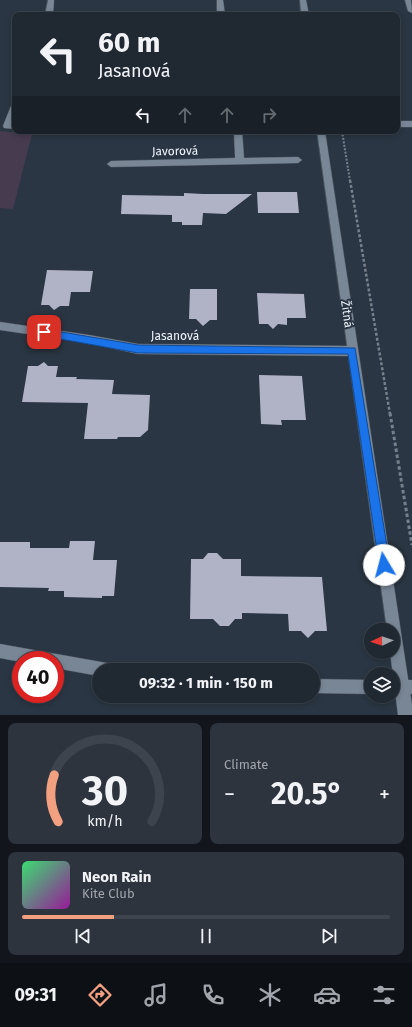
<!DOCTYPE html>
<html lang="en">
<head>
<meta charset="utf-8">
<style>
	:root { --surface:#202832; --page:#2d343e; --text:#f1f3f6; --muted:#a2a6ac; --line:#3d444d; --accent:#f3a081 }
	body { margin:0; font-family:"Fira Sans",sans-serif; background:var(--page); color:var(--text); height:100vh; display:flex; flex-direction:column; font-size:15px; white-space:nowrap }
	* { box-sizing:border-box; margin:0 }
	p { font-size:13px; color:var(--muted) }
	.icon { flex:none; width:22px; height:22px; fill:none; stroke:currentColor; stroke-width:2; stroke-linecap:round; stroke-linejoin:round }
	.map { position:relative; height:715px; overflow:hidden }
	.panel { display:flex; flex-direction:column; gap:8px; padding:8px; background:#12161c; flex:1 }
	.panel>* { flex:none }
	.top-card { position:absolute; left:12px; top:12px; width:388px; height:122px; border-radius:8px; box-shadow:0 2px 6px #0003,0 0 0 1px var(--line); background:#202832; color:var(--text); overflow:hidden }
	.needle { width:26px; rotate:267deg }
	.tools { position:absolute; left:364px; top:623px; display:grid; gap:8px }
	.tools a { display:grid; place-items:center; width:36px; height:36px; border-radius:50%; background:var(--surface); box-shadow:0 2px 6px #0003,0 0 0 1px var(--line); font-size:20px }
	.speed { position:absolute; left:12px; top:651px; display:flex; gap:8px; font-size:20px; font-weight:700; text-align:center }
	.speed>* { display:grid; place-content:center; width:52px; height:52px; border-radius:50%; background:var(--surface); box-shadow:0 2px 6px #0003,0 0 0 1px var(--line); line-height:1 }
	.speed .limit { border:6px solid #d22; background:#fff; color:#111 }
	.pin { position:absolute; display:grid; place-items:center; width:34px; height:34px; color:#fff; margin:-17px; border-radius:8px; box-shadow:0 2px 6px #0006 }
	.me { position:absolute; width:44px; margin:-22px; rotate:352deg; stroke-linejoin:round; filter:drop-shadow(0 0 3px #0008) }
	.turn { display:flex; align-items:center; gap:14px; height:84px; padding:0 20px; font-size:18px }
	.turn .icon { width:52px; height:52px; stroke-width:2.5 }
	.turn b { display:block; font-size:28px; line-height:34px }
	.lanes { display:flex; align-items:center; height:38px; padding:0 20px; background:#0003; justify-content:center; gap:20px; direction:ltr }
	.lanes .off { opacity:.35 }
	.big { font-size:30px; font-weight:700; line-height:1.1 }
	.panel .widget { flex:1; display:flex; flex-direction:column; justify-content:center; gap:6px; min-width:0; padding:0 14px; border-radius:8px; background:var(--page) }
	.panel .dial { align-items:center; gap:0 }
	.dial svg { height:104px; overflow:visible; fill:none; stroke:var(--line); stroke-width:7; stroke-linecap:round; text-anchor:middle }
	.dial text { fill:var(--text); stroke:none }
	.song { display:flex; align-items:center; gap:12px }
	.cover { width:48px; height:48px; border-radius:6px; background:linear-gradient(135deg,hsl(140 70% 55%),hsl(300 70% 35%)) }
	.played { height:4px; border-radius:2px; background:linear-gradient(90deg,var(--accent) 25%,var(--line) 25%) }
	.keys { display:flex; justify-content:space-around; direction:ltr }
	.heat { display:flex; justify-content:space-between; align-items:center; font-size:22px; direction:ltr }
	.panel .tiles { flex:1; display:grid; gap:8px; grid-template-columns:1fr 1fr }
	.widget:last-child { grid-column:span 2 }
	.trip { position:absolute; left:92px; top:663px; width:228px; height:40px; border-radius:20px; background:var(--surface); box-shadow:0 2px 6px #0003,0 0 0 1px var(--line); font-weight:700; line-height:40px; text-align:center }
	.dock { display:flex; height:64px; justify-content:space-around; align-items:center; background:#0d1014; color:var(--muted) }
	.dock .icon { width:28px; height:28px }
	.dock .on { color:var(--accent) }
	.dock b { font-size:18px; color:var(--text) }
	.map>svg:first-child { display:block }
	.green { fill:#473b50 }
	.building { fill:#b0b2c6 }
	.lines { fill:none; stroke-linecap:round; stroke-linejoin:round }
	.minor-casing { stroke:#4b5560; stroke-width:1 }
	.tertiary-casing { stroke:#4b5560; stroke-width:1 }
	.path-far2 { stroke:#76808c; stroke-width:2; stroke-dasharray:2 1.5; stroke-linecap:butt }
	.path-far1 { stroke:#76808c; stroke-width:2.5; stroke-dasharray:3 2; stroke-linecap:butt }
	.path { stroke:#76808c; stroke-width:3; stroke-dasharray:3.5 2.5; stroke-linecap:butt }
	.minor { fill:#788696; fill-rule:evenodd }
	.tertiary { fill:#788696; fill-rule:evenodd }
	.route { fill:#1a73e8; stroke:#114b97 }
	.labels { text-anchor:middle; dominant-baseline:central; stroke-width:4; stroke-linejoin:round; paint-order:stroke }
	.street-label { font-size:12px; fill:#ecf3fc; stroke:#2a3643 }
</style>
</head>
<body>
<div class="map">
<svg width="412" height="715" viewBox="0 0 412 715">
	<rect width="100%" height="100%" fill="#2a3643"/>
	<!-- green -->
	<path class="green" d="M0,131L32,134L13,209L0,208Z"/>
	<!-- building -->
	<g class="building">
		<path d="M257,192H297L299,213H258Z"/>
		<path d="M184,193L203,194H252L226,214L203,213L202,225H182V222H172V215L121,214L122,195L184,196Z"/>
		<path d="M47,270L93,271L90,292H71L69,306H60L54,310L49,305H41Z"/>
		<path d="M190,289H217V320H210L203,326L196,319H189Z"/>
		<path d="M257,293L304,294L306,318H287V325L278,324L273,329L268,324H259Z"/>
		<path d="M44,362L48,366H58L56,377H77L76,379L114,380L112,394L150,395L148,430L140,437H118L117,439H84L88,403L22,402L28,366H38Z"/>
		<path d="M259,375L302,376L306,420H281L282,425L261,424Z"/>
		<path d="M70,541H95L93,560H117L114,596H102V598L64,597V591H48L49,588L0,587V542H30V548H69Z"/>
		<path d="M208,553H217L223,559H241V576L322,577L327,631H315L308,638L301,631H289L288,614L242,613V619H235L229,626H220L213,619H190L191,559H203Z"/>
	</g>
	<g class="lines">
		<defs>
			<g id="minor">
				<path d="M48,0H54L53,15H45Z"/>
				<path d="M217,0H223L225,15H217Z"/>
				<path d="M405,0H411L412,13L408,11Z"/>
				<path d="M15,103V116L12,123H15V129L4,128L3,126L11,106Z"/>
				<rect x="397" y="121" width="15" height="6"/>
				<path d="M234,131H242L244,158L298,157L302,160L298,163L111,167L107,164L111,161L235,158Z"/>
				<path d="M0,322L89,335L138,344L352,346L356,348L357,351L356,354L352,356L138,354L89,343L0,330Z"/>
				<path d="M0,644L107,663L112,665L114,670H99V676L55,668V660H21V662L0,658Z"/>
				<path d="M313,679L371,680V694L313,693Z"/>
				<rect x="393" y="680" width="19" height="14"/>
			</g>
			<g id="tertiary">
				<path d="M300,0H306L309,15H301Z"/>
				<path d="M317,131H325L412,705V715H398L390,652H393V630H387Z"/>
			</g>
		</defs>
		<!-- minor casing -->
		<use href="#minor" class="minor-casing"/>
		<!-- tertiary casing -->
		<use href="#tertiary" class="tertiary-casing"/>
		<!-- path-far2 -->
		<path class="path-far2" d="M342,131L350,181"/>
		<!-- path-far1 -->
		<path class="path-far1" d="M350,180L390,414"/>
		<!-- path -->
		<path class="path" d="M390,413L412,545"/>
		<!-- minor -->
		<use href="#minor" class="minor"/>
		<!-- tertiary -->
		<use href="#tertiary" class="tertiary"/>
	</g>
	<!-- route -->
	<path class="route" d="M44,329L138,345L355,348L390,565L388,569L384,570L380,569L379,565L348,354L138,353L44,336L40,332Z"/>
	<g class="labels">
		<!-- street labels -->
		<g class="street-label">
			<text transform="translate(175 151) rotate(-1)">Javorová</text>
			<text transform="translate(347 314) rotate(82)">Žitná</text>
			<text x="175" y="336">Jasanová</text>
		</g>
	</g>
</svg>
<div class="tools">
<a><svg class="needle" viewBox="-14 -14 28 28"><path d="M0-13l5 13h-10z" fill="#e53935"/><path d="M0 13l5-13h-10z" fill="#a2a6ac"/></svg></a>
<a><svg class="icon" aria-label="layers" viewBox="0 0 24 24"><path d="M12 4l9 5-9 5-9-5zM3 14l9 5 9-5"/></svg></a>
</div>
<div class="speed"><div class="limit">40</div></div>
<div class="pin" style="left:44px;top:332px;background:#d93025"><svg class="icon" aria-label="arrive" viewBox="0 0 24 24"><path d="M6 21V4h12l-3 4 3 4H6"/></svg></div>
<svg class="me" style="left:384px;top:565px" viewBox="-20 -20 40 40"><circle r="19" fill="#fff"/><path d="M0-13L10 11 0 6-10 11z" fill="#1a73e8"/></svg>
<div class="trip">09:32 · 1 min · 150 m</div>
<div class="top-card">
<div class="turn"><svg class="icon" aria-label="left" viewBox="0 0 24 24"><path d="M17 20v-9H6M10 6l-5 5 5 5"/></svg><div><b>60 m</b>Jasanová</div></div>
<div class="lanes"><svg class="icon" aria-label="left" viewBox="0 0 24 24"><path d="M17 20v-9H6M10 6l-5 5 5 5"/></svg><svg class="icon off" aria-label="ahead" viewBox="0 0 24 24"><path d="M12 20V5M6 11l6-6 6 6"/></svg><svg class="icon off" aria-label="ahead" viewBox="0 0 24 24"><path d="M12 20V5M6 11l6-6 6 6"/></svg><svg class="icon off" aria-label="right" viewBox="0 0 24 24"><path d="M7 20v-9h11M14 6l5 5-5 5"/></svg></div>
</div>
</div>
<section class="panel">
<div class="tiles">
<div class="widget dial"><svg viewBox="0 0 100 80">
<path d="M14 69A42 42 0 1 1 86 69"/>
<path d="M14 69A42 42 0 0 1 11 33" stroke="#f3a081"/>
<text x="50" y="56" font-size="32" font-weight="700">30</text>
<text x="50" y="72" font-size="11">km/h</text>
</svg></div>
<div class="widget"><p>Climate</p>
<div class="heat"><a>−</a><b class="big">20.5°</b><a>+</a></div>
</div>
<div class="widget">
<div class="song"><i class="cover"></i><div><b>Neon Rain</b><p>Kite Club</p></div></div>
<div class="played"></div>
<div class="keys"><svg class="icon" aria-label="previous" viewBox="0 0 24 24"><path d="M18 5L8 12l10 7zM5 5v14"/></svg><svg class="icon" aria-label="pause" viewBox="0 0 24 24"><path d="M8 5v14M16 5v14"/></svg><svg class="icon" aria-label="next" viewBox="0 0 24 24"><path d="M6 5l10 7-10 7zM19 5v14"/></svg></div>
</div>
</div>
</section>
<nav class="dock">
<b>09:31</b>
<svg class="icon on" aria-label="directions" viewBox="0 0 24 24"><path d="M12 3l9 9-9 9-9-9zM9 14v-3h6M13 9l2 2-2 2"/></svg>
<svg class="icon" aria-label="music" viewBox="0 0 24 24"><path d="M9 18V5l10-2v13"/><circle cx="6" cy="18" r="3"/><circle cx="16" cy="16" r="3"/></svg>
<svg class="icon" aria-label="phone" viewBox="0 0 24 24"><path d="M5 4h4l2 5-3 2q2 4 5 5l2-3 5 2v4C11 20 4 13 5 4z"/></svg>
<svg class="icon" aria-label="climate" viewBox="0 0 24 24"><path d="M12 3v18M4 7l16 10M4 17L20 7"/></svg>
<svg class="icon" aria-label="car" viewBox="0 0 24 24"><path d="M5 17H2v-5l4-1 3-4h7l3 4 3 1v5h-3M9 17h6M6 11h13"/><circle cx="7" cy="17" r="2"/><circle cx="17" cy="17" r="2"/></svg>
<svg class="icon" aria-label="filters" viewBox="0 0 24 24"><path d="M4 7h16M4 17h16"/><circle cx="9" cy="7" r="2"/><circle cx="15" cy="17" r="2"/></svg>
</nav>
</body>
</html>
